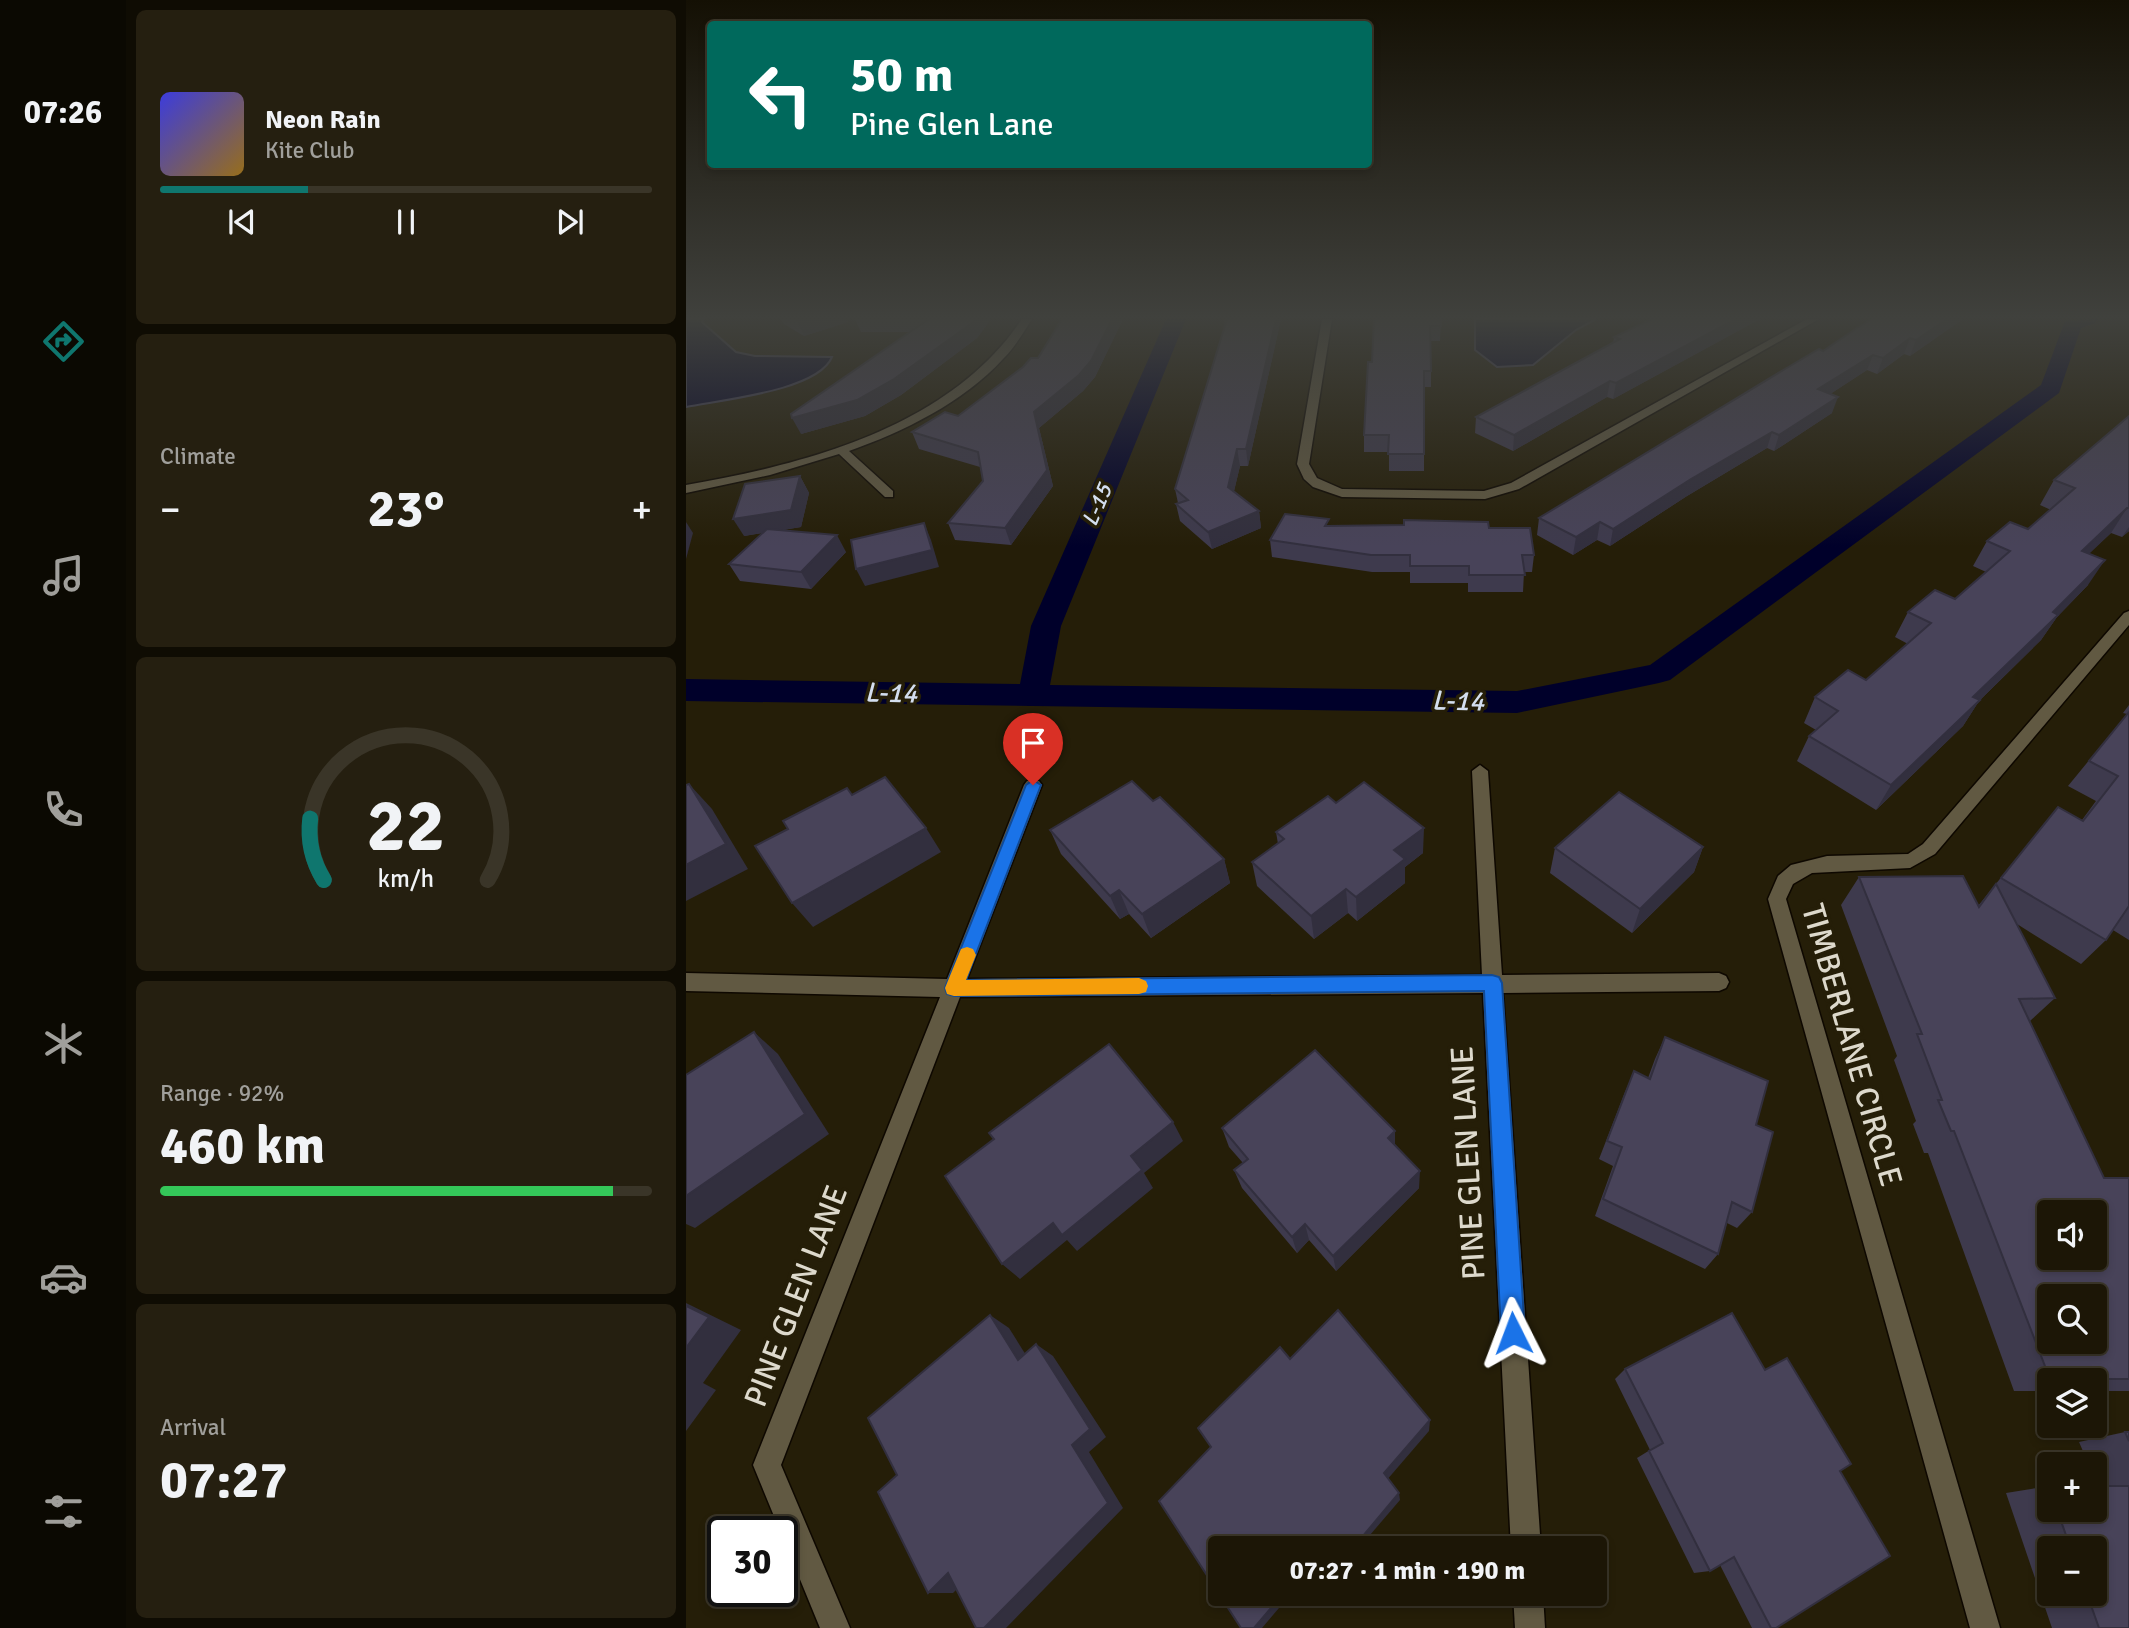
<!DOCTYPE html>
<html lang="en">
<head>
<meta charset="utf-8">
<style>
	:root { --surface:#1c1606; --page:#251f10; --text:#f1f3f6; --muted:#a09f9b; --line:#3a3528; --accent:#0f766e }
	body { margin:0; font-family:Signika,sans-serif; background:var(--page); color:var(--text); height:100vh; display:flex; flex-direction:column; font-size:26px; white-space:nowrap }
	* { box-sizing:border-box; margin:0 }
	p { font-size:23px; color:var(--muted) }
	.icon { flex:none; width:38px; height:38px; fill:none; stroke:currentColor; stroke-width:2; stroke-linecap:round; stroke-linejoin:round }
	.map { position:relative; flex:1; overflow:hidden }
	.panel { display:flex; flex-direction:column; gap:10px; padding:10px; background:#0f0c03; width:560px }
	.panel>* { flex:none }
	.top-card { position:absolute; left:21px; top:21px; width:665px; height:147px; border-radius:7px; box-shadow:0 4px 10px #0003,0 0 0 2px var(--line); background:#00695c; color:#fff; overflow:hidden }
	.fabs { position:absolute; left:1351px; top:1200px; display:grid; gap:14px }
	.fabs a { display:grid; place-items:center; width:70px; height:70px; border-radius:7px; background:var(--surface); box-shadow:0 4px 10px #0003,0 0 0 2px var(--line); font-size:35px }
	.speed { position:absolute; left:21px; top:1516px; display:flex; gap:14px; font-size:35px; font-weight:700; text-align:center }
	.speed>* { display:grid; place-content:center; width:91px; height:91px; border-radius:50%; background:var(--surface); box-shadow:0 4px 10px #0003,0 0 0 2px var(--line); line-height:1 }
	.speed .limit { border:4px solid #111; border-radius:10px; background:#fff; color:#111 }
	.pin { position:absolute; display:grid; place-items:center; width:60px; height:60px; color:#fff; margin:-72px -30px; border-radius:50% 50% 50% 0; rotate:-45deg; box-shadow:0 0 7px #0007 }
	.pin .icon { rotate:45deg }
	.me { position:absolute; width:77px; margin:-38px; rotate:357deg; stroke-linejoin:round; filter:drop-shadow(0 0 5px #0008) }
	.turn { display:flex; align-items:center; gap:24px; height:147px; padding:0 28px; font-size:32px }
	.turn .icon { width:91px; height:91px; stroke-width:2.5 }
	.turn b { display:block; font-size:49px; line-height:60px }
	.big { font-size:52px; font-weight:700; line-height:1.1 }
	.panel .card { flex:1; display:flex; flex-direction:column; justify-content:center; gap:10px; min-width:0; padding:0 24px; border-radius:10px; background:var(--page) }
	.panel .dial { align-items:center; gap:0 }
	.dial svg { height:182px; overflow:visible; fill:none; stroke:var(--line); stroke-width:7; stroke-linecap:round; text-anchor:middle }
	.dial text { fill:var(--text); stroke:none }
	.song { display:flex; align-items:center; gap:21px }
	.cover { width:84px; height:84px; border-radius:10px; background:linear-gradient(135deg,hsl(240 70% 55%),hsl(40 70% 35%)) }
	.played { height:7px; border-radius:4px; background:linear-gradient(90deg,var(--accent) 30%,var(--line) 30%) }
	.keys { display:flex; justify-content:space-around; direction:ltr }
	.heat { display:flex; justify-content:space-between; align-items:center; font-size:38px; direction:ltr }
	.charge { height:10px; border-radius:5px; background:linear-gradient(90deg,#34c759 92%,var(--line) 0) }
	.trip { position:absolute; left:522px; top:1536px; width:399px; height:70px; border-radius:7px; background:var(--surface); box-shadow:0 4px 10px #0003,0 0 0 2px var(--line); font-weight:700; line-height:70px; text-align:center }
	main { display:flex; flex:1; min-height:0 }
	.menu { display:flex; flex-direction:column; width:126px; justify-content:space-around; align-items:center; background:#0b0902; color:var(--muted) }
	.menu .icon { width:49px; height:49px }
	.menu .on { color:var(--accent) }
	.menu b { font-size:32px; color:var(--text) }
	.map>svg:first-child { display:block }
	.water { fill:#00002a; stroke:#42415b; stroke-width:2 }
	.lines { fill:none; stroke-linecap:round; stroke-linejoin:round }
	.canal { fill:#00002a; fill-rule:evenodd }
	.minor-casing { stroke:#0e0800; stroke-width:3 }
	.minor { fill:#615942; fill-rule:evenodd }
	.wall { fill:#3e3a4d; fill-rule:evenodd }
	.shaded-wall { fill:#322f3e }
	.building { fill:#484359; stroke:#322f3e; stroke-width:2; fill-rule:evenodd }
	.route { fill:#1a73e8; stroke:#114b97; stroke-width:2 }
	.slow { fill:#f59e0b }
	.labels { text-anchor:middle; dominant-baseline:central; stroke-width:7; stroke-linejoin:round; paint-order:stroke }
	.far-water-label { font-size:23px; font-style:italic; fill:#d3deef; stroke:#251e08 }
	.water-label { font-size:28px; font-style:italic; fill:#d3deef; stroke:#251e08 }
	.near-street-label { font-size:32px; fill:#ddd9cc; stroke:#251e08 }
</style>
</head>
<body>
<main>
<nav class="menu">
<b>07:26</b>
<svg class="icon on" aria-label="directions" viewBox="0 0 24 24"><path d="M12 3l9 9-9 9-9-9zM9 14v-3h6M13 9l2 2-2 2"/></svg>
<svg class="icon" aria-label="music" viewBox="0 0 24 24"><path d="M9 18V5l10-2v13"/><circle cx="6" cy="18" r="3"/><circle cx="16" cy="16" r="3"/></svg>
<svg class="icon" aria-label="phone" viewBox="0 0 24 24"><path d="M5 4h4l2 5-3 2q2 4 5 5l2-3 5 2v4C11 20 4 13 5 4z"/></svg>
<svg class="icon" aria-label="climate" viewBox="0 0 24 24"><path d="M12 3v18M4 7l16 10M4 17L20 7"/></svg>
<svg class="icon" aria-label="car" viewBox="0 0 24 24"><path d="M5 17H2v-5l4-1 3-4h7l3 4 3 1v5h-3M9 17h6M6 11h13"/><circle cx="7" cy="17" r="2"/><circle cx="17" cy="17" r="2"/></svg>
<svg class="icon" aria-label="filters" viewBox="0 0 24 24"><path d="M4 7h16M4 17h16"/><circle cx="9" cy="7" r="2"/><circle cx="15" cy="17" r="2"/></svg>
</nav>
<section class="panel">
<div class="card">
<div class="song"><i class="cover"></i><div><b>Neon Rain</b><p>Kite Club</p></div></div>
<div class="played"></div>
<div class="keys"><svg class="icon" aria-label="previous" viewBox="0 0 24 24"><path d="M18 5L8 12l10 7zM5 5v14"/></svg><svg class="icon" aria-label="pause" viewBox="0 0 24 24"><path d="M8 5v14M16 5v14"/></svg><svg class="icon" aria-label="next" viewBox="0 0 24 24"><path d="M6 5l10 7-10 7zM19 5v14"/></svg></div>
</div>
<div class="card"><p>Climate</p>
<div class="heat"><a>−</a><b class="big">23°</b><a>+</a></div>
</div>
<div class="card dial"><svg viewBox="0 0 100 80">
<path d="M14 69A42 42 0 1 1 86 69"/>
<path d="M14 69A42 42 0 0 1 8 42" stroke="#0f766e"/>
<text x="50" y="56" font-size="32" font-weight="700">22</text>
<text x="50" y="72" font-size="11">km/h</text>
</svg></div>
<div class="card"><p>Range · 92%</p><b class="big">460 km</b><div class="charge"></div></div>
<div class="card"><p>Arrival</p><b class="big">07:27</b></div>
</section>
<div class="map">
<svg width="1443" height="1628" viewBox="0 0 1443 1628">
	<rect width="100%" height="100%" fill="#251e08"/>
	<!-- water -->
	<g class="water">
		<path d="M0,319H18L16,322L50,352L69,356L146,357C132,391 34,400 0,407Z"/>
		<path d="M789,319H910L890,330L847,365L811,367L789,350Z"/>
	</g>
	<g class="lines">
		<!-- canal -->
		<path class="canal" d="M480,319H500L375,626L364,685L831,691L964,665L1355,385L1379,321L1412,319L1409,323L1395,328L1373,393L984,680L973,683L831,713L0,701V679L334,684L345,626Z"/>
		<defs>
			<g id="minor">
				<path d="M336,319H346C337,333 329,347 317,359C278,402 217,432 163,451L207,491V497H199L153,454L84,475L0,493V485C121,464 264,427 336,319Z"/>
				<path d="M636,319H646L623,464L631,478L656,489L798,491L825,483L1121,319H1133L833,489L799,499L656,497L627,487L618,479L611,464Z"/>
				<path d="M1443,611V625L1249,854L1224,868L1126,873L1107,884L1100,899L1314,1628H1284L1082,899L1092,876L1105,865L1141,856L1222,854L1237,844L1438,613Z"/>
				<path d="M794,765L802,771L816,975L1033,973L1040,976L1043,982L1040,988L1033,991L817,993L855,1549H825L797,993L274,997L95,1465L164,1628H134L67,1465L254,997L0,991V973L261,979L338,785L341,781H353L356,785L281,979L796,975L786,771Z"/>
				<path d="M827,1594H857L859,1628H829Z"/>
			</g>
		</defs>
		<!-- minor casing -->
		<use href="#minor" class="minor-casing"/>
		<!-- minor -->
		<use href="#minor" class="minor"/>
	</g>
	<!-- wall -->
	<g class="wall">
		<path d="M94,319H161L162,322L118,336L98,324Z"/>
		<path d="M169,319H305L291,338L215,395L179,416L115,434L224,332H175Z"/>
		<path d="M376,319H437L409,377L397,391L353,428L367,486L325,545L269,540L262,523L297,481L294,467L233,449L226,432L272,416L352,358Z"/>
		<path d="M538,319H595L562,466H554L548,491L573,511L575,528L526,549L494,521L490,504L492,503L489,489L539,326Z"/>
		<path d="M755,319L754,341H745V387H738V471H703V452H678V435L686,362Z"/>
		<path d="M966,319H1074L927,399L921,397L827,451L789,433L790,417L927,343L928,337Z"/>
		<path d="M1186,319H1277L1224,356L1218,354L1191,374L1181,370L1144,394L1146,413L1088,451L1081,448L1001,496L924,546L911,540L887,555L851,535L853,518L1137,351Z"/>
		<path d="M1443,416V531L1436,537L1425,533L1403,553L1402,585L1371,617L1355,640L1293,701L1277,726L1190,810L1111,761L1123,736L1130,730L1118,723L1129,697L1180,680L1222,644L1209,637L1222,612L1269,599L1300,572L1287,566L1301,541L1342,529L1365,510L1354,505L1368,480Z"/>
		<path d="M114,476L123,493L115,527L97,530L160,552L125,589L54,581L43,564L76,533L58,536Z"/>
		<path d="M644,526L803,528L848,555L846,572H838L837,592H782V583H724V572H686L586,557L584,540Z"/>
		<path d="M1443,705V940L1427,930L1420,940L1395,964L1331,924L1369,998L1344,1021L1418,1178H1443V1391H1409V1381H1363V1391H1328L1242,1153H1238L1227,1124L1230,1121L1208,1060L1211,1056L1155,905L1173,877L1292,906L1372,807L1396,820L1410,801L1382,786L1441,714L1437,713Z"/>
		<path d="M467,801L538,859L544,883L465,938L443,914L434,919L375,854L364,830Z"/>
		<path d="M650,803L737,853L719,867V883L671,921L662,913L628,939L571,886L566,862L592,844L590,832Z"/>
		<path d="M1017,847L1008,872L946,933L864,873L869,848Z"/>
		<path d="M979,1037L1070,1125L1066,1212L1051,1228L1041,1223L1032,1254L1019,1269L909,1216L927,1166L913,1159L939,1092L948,1071L962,1078L969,1059Z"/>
		<path d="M536,1128L709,1131V1145L733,1188L650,1271L623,1240L611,1253L556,1188L548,1170L557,1163L543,1147Z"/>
		<path d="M939,1369L1079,1370L1154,1471L1090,1628H1066L1034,1565L1024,1571L1008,1573L951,1458L964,1450L929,1379Z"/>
		<path d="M1439,1432H1443V1628H1366L1320,1493L1363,1486V1510H1409L1411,1486L1409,1480V1465H1403L1393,1442ZM1363,1549H1409V1594H1363Z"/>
	</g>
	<!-- shaded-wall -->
	<g class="shaded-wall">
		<path d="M117,319H161L162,322L118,336L111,321Z"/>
		<path d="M289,319H305L291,338L215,395L179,416L115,434L106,418Z"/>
		<path d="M426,319H437L409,377L397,391L353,428L367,486L325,545L319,528L348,412Z"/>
		<path d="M590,319H595L562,466L560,449Z"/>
		<path d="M1050,319H1074L927,399L930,383Z"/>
		<path d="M1261,319H1277L1224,356L1230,340Z"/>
		<path d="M1224,338L1218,354L1191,374L1197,358Z"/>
		<path d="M1187,355L1181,370L1126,406L1132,389Z"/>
		<path d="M924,381L921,397L827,451L828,435Z"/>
		<path d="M1152,397L1146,413L1088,451L1093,435Z"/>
		<path d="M1086,432L1081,448L1001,496L924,546L927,529L1005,479Z"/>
		<path d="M551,449L554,466L545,504L542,487Z"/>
		<path d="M114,476L123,493L115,527L58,536L47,519Z"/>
		<path d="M1441,508L1425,533L1380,576L1396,551Z"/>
		<path d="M573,511L575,528L526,549L522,532Z"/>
		<path d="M0,522L7,533L0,559Z"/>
		<path d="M914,522L911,540L887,555L890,537Z"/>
		<path d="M238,523L245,540L253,567L179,586L170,569Z"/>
		<path d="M1443,527V531L1436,537Z"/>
		<path d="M151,535L160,552L125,589L115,572Z"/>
		<path d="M1419,560L1402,585L1371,617L1355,640L1293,701L1277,726L1190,810L1205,785L1367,612Z"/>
		<path d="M3,784L26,809L62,869L0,901V865Z"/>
		<path d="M240,828L255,852L127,927L106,903Z"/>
		<path d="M738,828L737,853L719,867V883L671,921L670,897L708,850Z"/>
		<path d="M1017,847L1008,872L946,933L954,909Z"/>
		<path d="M538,859L544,883L465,938L456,914Z"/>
		<path d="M660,889L662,913L628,939L625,916Z"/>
		<path d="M433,890L443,914L434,919L424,896Z"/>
		<path d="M68,1032L92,1054L143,1134L9,1228L0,1224V1196Z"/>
		<path d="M487,1122L497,1141L458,1173L467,1188L391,1251L381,1240L334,1279L316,1264Z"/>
		<path d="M709,1131V1150L702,1138Z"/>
		<path d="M734,1171L733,1188L650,1271L647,1256Z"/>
		<path d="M619,1224L623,1240L611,1253L606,1237Z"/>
		<path d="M0,1303L55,1330L17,1383L30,1390L0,1431Z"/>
		<path d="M304,1315L323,1328L350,1371L332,1360Z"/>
		<path d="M350,1344L367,1356L420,1437L403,1452L437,1508L320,1628H298L386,1445Z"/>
		<path d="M744,1420L743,1431L700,1481L698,1473Z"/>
		<path d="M713,1493L714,1500L672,1549H666Z"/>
		<path d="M262,1573L286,1574L267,1593H242Z"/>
		<path d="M597,1594H605L576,1628H568Z"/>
	</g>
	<!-- building -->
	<g class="building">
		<path d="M243,319H289L286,323L208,379L171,400L106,418L105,414Z"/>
		<path d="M376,319H426L405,361L393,375L348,412L361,470L319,528L262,523L297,481L292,452L226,432L259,412L272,416L337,367L345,358H352Z"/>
		<path d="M541,319H590L560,449H551L542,487L573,511L522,532L490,504L502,500L489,489Z"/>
		<path d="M688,319H755V326H744L745,371H738V454H702L703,435H678L682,362H686Z"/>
		<path d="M966,319H1050L930,383L924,381L828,435L790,417L934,339L928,337Z"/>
		<path d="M1186,319H1261L1230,340L1224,338L1197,358L1187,355L1132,389L1152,397L1093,435L1086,432L1005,479L927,529L914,522L890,537L853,518L1099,369L1133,349L1137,351L1171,328Z"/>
		<path d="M1443,416V508H1441L1396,551L1419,560L1367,612L1372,615L1287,697L1294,700L1205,785L1123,736L1152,711L1129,697L1162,670L1180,680L1245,623L1222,612L1249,590L1269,599L1324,551L1301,541L1324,522L1342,529L1389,488L1368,480Z"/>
		<path d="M114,476L105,510L47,519L59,484Z"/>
		<path d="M599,514L643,519L639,526L718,525V520L802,522L803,528H844L848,555H836L839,575H783V566H724V555H685L584,540Z"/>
		<path d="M238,523L246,550L170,569L165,540Z"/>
		<path d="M81,529L151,535L115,572L43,564Z"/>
		<path d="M1443,712V906L1420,940L1315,878L1372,807L1397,821L1432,776L1403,761Z"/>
		<path d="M199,777L240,828L106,903L69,846L102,829L97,821L161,788L166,795Z"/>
		<path d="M446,781L467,801L474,797L538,859L456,914L433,890L424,896L364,830Z"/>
		<path d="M678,782L738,828L708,850L719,859L670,897L660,889L625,916L566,862L598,839L590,832L642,796L650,803Z"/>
		<path d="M3,784L40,844L0,865V785Z"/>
		<path d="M933,792L1017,847L954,909L869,848Z"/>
		<path d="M1277,876L1293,907L1310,884L1369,998L1333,999L1418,1178H1443V1379H1364L1268,1131H1265L1252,1100H1256L1231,1034H1236L1173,877ZM1363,1213H1409V1258H1363ZM1363,1297H1409V1342H1363Z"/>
		<path d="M68,1032L119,1114L0,1196V1075Z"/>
		<path d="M979,1037L1082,1081L1070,1125L1087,1132L1066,1212L1046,1202L1032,1254L917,1199L936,1147L921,1141L948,1071L964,1079Z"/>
		<path d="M423,1044L487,1122L445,1156L456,1170L376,1235L367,1223L316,1264L259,1176L308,1139L303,1133Z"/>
		<path d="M629,1050L709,1131L702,1138L734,1171L647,1256L619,1224L606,1237L548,1170L562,1159L536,1128Z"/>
		<path d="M0,1306L23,1317L0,1348Z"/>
		<path d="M652,1310L744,1420L698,1473L713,1493L666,1549H534V1594H597L568,1628H555L473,1501L525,1447L512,1428L594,1347L604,1359Z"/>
		<path d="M1046,1313L1079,1370L1101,1358L1165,1464L1154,1471L1204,1556L1090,1628H1085L1048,1557L1024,1571L963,1451L977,1443L939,1369Z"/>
		<path d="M304,1315L332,1360L350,1344L404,1429L386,1445L422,1503L298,1628H290L262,1573L242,1593L192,1492L211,1475L182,1418Z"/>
		<path d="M1439,1432H1443V1441Z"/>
		<path d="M1409,1486H1443V1628H1413L1401,1594H1409V1549H1385L1371,1510H1409Z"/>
	</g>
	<!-- sky -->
	<linearGradient id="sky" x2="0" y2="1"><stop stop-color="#141004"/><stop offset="0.58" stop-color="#40413d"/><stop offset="1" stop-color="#40413d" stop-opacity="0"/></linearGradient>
	<rect width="1443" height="547" fill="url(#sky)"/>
	<!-- route -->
	<path class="route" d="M347,780L355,785L280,980L806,975L813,977L816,983L839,1333L835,1341L827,1345L819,1341L815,1333L798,991L268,996L261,994L259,988L340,785Z"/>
	<!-- slow -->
	<path class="slow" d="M281,947L287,949L290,955L280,980L453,978L460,981L462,986L460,992L453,994L268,996L261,994L259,988L275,949Z"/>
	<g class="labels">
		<!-- far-water labels -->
		<g class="far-water-label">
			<text transform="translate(411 505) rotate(-67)">L-15</text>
		</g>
		<!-- water labels -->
		<g class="water-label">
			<text transform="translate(205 693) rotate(1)">L-14</text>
			<text transform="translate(772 701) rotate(1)">L-14</text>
		</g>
		<!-- near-street labels -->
		<g class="near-street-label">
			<text transform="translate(1166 1045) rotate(74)">TIMBERLANE CIRCLE</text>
			<text transform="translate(782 1163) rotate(-93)">PINE GLEN LANE</text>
			<text transform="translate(110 1296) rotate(-69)">PINE GLEN LANE</text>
		</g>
	</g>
</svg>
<div class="fabs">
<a><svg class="icon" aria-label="sound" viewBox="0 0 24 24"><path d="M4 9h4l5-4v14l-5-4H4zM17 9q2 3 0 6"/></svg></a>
<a><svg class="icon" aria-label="search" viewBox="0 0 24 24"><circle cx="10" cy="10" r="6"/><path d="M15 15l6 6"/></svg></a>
<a><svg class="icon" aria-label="layers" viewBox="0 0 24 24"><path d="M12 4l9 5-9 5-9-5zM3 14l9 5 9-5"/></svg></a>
<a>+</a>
<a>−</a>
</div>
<div class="speed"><div class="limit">30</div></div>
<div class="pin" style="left:347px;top:785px;background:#d93025"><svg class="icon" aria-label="arrive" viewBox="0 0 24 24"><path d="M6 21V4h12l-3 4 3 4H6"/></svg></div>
<svg class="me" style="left:827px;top:1333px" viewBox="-20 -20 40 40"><path d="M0-17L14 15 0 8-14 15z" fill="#1a73e8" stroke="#fff" stroke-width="4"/></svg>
<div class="trip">07:27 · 1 min · 190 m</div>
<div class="top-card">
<div class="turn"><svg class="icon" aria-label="left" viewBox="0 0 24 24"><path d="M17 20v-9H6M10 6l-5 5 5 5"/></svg><div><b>50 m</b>Pine Glen Lane</div></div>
</div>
</div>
</main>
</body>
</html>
